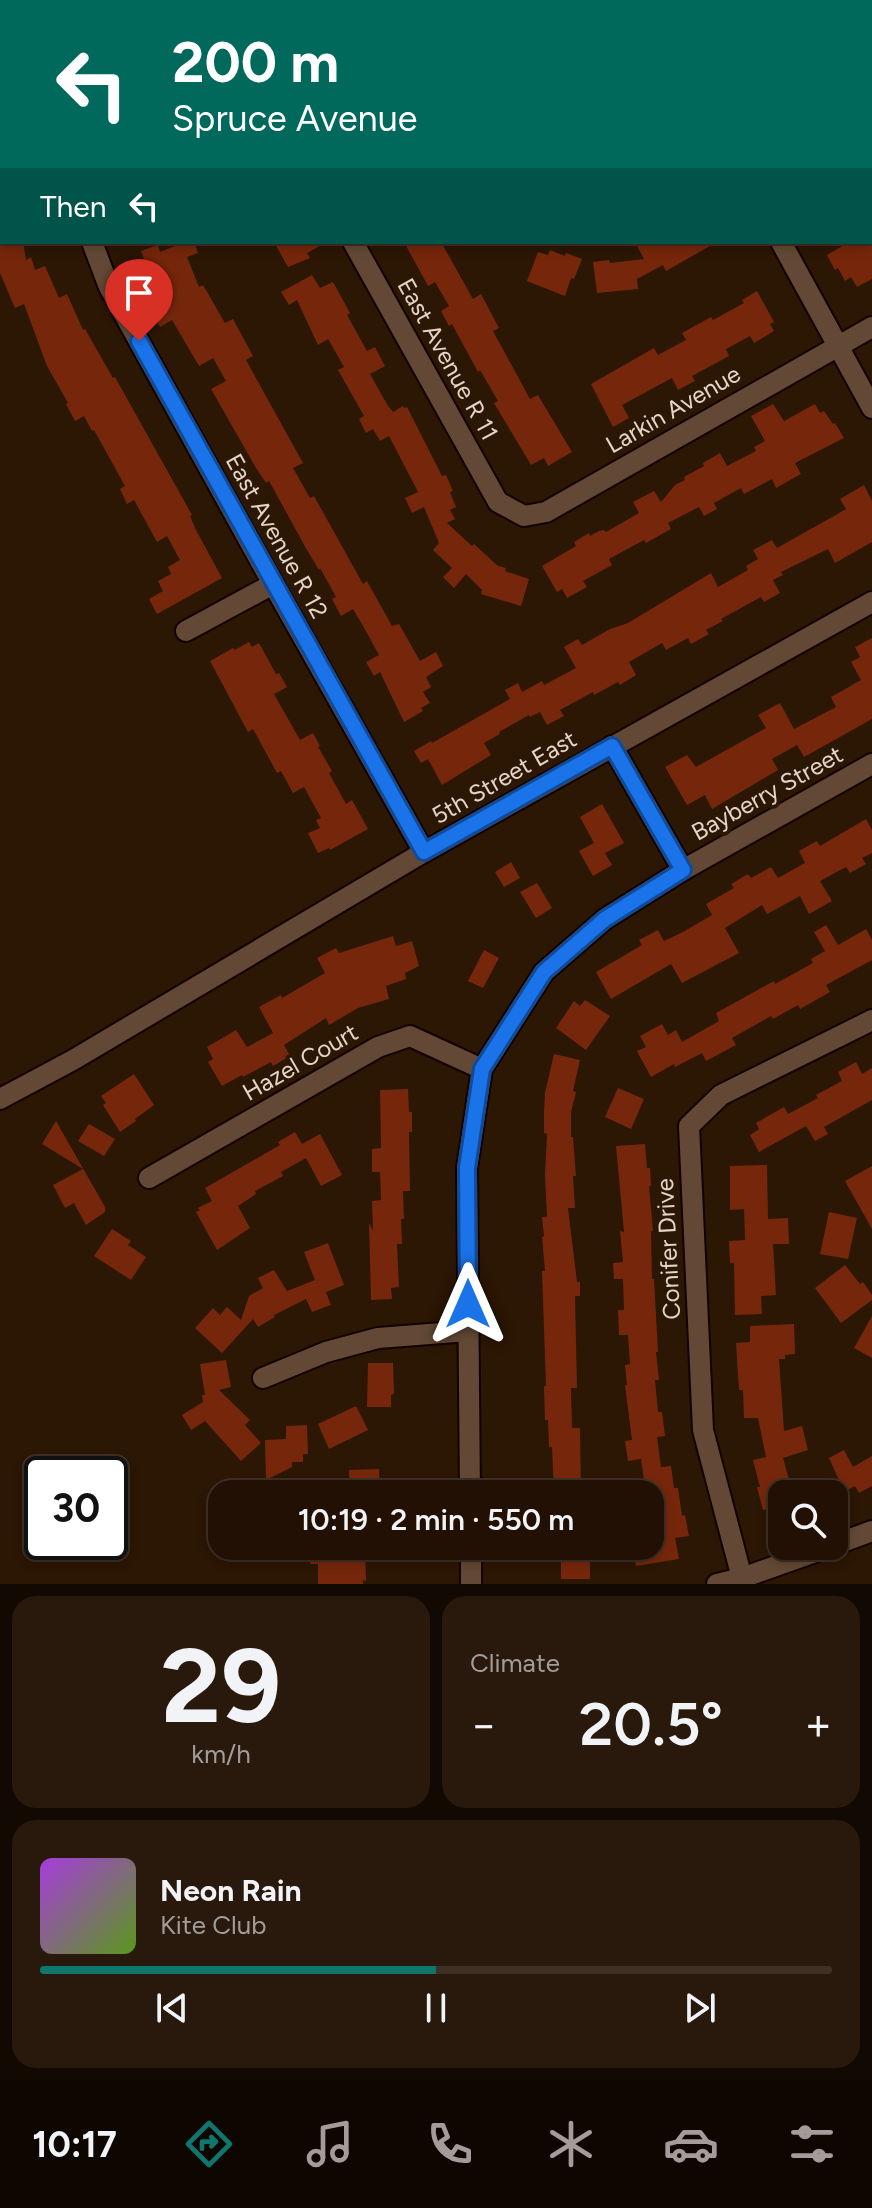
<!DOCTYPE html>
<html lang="en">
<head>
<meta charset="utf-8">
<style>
	:root { --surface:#211003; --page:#29190d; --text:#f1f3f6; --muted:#a29d9a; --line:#3e3025; --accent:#0f766e }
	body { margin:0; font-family:Figtree,sans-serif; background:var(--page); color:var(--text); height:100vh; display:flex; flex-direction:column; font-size:30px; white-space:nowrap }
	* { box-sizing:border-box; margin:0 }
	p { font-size:26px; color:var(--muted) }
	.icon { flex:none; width:44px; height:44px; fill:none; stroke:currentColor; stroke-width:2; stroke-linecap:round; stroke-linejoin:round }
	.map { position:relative; height:1584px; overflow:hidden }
	.drawer { display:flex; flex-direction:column; gap:12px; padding:12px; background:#120902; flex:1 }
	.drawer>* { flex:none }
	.top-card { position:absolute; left:0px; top:0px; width:872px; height:244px; box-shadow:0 4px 12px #0003,0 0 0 2px var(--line); background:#00695c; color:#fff; overflow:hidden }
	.buttons { position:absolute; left:768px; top:1480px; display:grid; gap:16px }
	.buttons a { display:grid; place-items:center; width:80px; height:80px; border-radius:16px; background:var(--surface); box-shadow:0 4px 12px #0003,0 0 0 2px var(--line); font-size:40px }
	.speed { position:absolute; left:24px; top:1456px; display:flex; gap:16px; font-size:40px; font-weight:700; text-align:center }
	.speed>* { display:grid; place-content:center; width:104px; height:104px; border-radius:50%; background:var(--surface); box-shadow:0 4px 12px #0003,0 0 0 2px var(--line); line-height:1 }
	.speed .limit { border:4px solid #111; border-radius:12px; background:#fff; color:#111 }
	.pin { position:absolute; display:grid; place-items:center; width:68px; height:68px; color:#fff; margin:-82px -34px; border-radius:50% 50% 50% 0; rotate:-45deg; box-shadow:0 0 8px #0007 }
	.pin .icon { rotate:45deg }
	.me { position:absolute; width:88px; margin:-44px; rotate:0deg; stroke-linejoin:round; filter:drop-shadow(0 0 6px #0008) }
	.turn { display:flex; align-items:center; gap:28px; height:168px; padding:0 40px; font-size:36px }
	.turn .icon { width:104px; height:104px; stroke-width:2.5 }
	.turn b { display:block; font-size:56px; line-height:68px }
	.then { display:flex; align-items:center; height:76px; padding:0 40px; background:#0003; gap:16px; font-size:30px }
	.big { font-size:60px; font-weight:600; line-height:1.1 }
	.drawer .tile { flex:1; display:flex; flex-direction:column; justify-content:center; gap:12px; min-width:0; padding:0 28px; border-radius:24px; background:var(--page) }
	.drawer .dial { align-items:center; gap:0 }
	.dial b { font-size:104px; line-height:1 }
	.song { display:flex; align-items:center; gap:24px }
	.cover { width:96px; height:96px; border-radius:12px; background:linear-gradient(135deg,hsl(280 70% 55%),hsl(90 70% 35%)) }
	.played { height:8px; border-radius:4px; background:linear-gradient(90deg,var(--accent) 50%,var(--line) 50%) }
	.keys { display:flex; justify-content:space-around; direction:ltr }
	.heat { display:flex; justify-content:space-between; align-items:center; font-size:44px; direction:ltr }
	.drawer .tiles { flex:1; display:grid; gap:12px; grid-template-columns:1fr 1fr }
	.tile:last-child { grid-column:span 2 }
	.trip { position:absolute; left:208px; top:1480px; width:456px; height:80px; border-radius:24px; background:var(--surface); box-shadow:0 4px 12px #0003,0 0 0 2px var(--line); font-weight:600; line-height:80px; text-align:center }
	.tabs { display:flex; height:128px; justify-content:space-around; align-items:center; background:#0d0601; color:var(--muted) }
	.tabs .icon { width:56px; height:56px }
	.tabs .on { color:var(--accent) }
	.tabs b { font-size:36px; color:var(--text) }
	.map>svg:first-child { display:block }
	.building { fill:#76270b }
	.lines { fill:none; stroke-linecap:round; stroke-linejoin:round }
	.street-casing { stroke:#130200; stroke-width:24 }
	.secondary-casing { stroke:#130200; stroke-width:24 }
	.street { stroke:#634935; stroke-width:20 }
	.secondary { stroke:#634935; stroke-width:20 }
	.route-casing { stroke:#114b97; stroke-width:20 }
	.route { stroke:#1a73e8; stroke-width:14 }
	.labels { text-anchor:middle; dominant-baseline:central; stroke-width:8; stroke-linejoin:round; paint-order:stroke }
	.street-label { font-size:24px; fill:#e5d5c9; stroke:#2c1604 }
</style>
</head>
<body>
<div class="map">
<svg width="872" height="1584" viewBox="0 0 872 1584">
	<rect width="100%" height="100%" fill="#2c1604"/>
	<!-- building -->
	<g class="building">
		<path d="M0,242H23L26,260L31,257L35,270L45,266L59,298L67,294L83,330L85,329L113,378L115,377L192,515L190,516L196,530L222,578L157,614L149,599L163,591L158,581L171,574L168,567L180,560L167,536L157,542L134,500L127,504L120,489L125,486L94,430L92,431L84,416L75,421L66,404L68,403L47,366L24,304L15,308L0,273Z"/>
		<path d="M185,242H194L198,253L187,257L199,287L203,285L225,323L233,319L253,356L246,360L303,463L293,468L310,498L314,496L363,584L367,581L392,626L399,624L420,661L436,652L443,666L426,677L431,687L423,692L430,703L421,708L423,711L404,722L380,672L374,676L366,662L379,655L363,626L353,609L341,616L332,599L336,597L320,568L319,570L307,550L269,481L266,483L256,468L211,389L226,381L213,358L199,366L172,320L160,327L153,313L173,301L164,278L151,283L141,260L144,259L141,251L158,245L160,252Z"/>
		<path d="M274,242H327L307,253L310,258L288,267Z"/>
		<path d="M404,242H441L473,299L481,294L499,328L493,331L530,399L538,395L572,452L548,466L544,458L531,465L494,403L498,401L480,370L478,372L452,324L449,326L441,311L449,306L435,282L428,286Z"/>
		<path d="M635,242H717L666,271L663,265L637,279L638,289L597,293L593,262L609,260L610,263L644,259Z"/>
		<path d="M849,242H872V279L857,287L851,277L845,281L838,268L835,270L827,255Z"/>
		<path d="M550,250L565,256L566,253L582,259L574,279L571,278L565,296L527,281L538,252L548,255Z"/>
		<path d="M312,275L320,288L333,282L350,313L347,315L367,351L375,347L385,366L370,374L388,406L393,412L403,406L404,408L407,407L442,476L446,475L453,491L450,492L456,507L450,510L455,519L447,523L472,546L474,544L498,566L506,568L505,571L529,579L521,606L481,594L482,590L466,574L454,588L443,577L452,568L433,550L439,543L424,507L412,513L405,498L418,492L417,490L389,436L380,441L373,429L366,433L359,419L364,416L338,370L344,367L328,339L318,345L297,300L289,305L281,292Z"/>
		<path d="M757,291L774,322L770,324L774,331L754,343L750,336L726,349L729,356L692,376L695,381L678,390L672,378L622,405L629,418L613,427L591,384L654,348L658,355L686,340L682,333L711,317L713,320L744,303L742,300Z"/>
		<path d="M773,404L784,421L815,404L820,413L824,411L833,424L835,423L844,438L795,463L801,474L776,488L772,479L744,494L741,488L714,503L717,509L704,516L699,507L668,523L671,529L646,543L644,540L609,559L612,565L583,581L587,587L567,598L562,589L557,592L542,566L576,546L574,542L589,533L590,536L599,531L604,530L606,532L639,513L633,502L654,491L661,502L675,485L685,480L684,477L704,466L703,463L720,453L727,466L756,451L754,447L765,441L751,416Z"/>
		<path d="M864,485L872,501V542L835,563L828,549L781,572L783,575L773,580L780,593L764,602L761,597L721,619L723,621L706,630L709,634L691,644L688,638L666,650L662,643L629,662L636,675L620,685L618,682L594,695L593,692L560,710L564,716L547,725L540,712L530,717L529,715L499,732L500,734L484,743L491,755L442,785L428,759L421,763L414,751L431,741L432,743L510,699L505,690L518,683L522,692L542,681L544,685L576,668L564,647L578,639L582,645L610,629L628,623L711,573L718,587L748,570L746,566L758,559L753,550L772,540L777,548L841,512L846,509L840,499Z"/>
		<path d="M872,638V719L804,757L797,745L772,759L778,770L712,809L705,795L687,805L665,767L687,755L696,767L766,728L758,715L780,703L794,729L836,707L831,697L861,680L851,662L860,657L855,647Z"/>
		<path d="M249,642L252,647L259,643L276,674L279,673L287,687L274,694L300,740L313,733L320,746L318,747L332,771L329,773L346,804L352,800L368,829L330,850L329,848L318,853L308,833L320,828L316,820L321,818L304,787L293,793L281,771L277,773L253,729L248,732L210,661L233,648L235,650Z"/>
		<path d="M602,804L624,843L605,853L612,865L593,876L579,851L594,843L580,817Z"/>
		<path d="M866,819L872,830V853L862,858L866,864L850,873L846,867L844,868L820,881L832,901L809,914L800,896L767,914L762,905L725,928L739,953L682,983L671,964L611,999L596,972L642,945L639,940L658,930L664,941L683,932L712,915L706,904L734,888L731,884L748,874L751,878L771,867L778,878L805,863L799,851L817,841L820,846Z"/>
		<path d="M511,862L520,878L504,887L495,872Z"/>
		<path d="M537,883L552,908L536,918L520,892Z"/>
		<path d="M826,925L838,945L866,929L872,940V960L826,985L830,992L800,1009L798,1005L773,1019L771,1016L732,1038L736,1045L706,1061L702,1053L675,1067L674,1064L651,1077L637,1051L646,1047L640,1036L662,1024L668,1035L676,1030L682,1042L719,1021L716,1013L774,981L775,984L813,963L811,959L825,951L814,932Z"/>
		<path d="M393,936L396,946L412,941L419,966L405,973L406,979L386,986L389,999L358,1008L329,1025L326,1018L284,1045L290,1056L273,1066L271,1062L243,1077L242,1075L222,1086L208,1062L213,1059L207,1047L236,1030L247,1047L273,1033L259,1007L281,995L282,998L325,973L317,958L336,948L339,953Z"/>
		<path d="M484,950L499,958L483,988L468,981Z"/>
		<path d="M585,1000L610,1016L586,1050L556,1028L574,1001L580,1006Z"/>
		<path d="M554,1054L580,1060L573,1091L576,1092L571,1112V1137H573L576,1176H573L575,1208H568L577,1282H580V1296H575L577,1388H571L572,1428H580L581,1494H554L552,1447H549L548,1420H545L544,1386H546L542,1271H545L542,1237L544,1236L542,1217H547L545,1175L547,1134L544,1133V1113L545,1093Z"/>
		<path d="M856,1062L862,1074L872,1068V1100L824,1127L828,1134L815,1141L806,1126L759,1152L750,1135L759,1129L756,1123L784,1107L788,1114L818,1098L816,1095L842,1081L838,1072Z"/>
		<path d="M134,1074L154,1105L135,1119L136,1121L120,1132L103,1105L106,1103L101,1096Z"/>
		<path d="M618,1088L644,1099L631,1129L605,1117Z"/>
		<path d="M408,1089L409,1112H412V1132H409L410,1191H403L404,1219H401L402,1244H397L399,1287L391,1288L392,1299L371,1300L369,1223L373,1231L372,1201L381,1200L380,1172H372V1149L381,1148L380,1090Z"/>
		<path d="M56,1121L105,1207V1212L86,1225L74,1203L65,1208L53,1185L83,1169L42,1144Z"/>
		<path d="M89,1124L115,1139L104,1156L78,1141Z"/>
		<path d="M295,1132L302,1144L320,1134L342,1175L321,1186L306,1158L281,1172L283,1176L255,1191L256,1194L238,1206L250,1228L217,1250L196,1212L200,1210L198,1208L212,1201L205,1188L280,1145L278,1142Z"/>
		<path d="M645,1144L647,1168H650L651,1186H649L653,1231H651L652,1279H654L658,1352H656L659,1380H655L658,1412H662L665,1436L657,1437L661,1467L671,1466L674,1488H678L682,1516L685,1515L689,1536L675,1538L679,1559L636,1566L632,1546H650V1494H646L641,1459L628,1461L625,1441L632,1440L625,1385H627L625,1365L630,1364L628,1335H619L618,1310H624L623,1279H614L613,1263L623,1262L620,1231L624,1232L616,1146Z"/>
		<path d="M767,1165L768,1219L788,1218L789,1244H773L776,1295L761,1296L762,1314L735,1315L734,1263H730L729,1241L745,1240L744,1209L730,1210V1166Z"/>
		<path d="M872,1166V1229L845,1181Z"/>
		<path d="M829,1212L857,1218L848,1259L820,1254Z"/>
		<path d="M112,1229L131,1241L128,1245L146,1257L131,1280L94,1256Z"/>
		<path d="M328,1243L344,1285L326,1292L331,1305L312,1312L306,1299L274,1315L275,1317L258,1327L253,1319L222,1353L195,1328L213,1308L220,1315L227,1307L241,1320L249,1296L263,1288L258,1278L274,1270L287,1291L315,1280L304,1252Z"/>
		<path d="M845,1265L860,1284L863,1282L872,1295V1300L841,1323L815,1288Z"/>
		<path d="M872,1316V1358L854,1348Z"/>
		<path d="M794,1324L795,1354L785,1355V1359H779L784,1431L802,1426L808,1450L783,1458L793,1494H782V1505L763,1510L757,1487H760L753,1460L766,1457L758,1418H744L743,1390H739L736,1343L750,1342V1326Z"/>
		<path d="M226,1360L231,1387L219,1390L250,1420L245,1425L261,1443L241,1461L205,1421L191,1430L182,1415L203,1402L202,1395H205L200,1364Z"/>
		<path d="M368,1363H393L394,1394L391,1395V1407H367Z"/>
		<path d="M356,1406L368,1430L329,1449L318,1424Z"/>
		<path d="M307,1425L308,1454H303V1462H292V1467L266,1480L265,1440L286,1439V1426Z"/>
		<path d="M844,1450L853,1467L872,1456V1486L859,1493L855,1486L847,1490L846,1488L843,1489L829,1458Z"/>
		<path d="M379,1469L380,1494H350L349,1470Z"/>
		<path d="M310,1546H362V1553H365L366,1581L363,1580V1584H318V1564H310Z"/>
		<rect x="561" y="1546" width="29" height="33"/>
	</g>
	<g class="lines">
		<defs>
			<g id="street">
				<path d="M667,0L668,2"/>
				<path d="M101,2L102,0"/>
				<path d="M452,2L456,0"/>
				<path d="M0,28L2,29"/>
				<path d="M870,59L872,58"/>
				<path d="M92,242L109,287L273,584L424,852"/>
				<path d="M353,242L498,502L524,516L546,512L872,327"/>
				<path d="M781,242L872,408"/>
				<path d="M186,631L273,584"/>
				<path d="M612,746L683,870"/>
				<path d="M149,1178L378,1047L410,1036L482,1069"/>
				<path d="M263,1378L326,1352L378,1338L468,1331"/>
				<path d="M470,1494L467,1168L482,1069L544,972L605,919L683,870L872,764"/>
				<path d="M834,1545L872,1531"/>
				<path d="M471,1546V1584"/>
				<path d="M742,1578L703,1430L689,1126L721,1095L872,1020"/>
				<path d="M717,1584L742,1578L832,1546"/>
			</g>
			<path id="secondary" d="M0,1099L73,1060L424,852L872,602"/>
		</defs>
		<!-- street casing -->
		<use href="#street" class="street-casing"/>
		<!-- secondary casing -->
		<use href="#secondary" class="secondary-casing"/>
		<!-- street -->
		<use href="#street" class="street"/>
		<!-- secondary -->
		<use href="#secondary" class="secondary"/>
	</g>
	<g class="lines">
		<defs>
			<path id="route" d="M139,341L424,852L612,746L683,870L605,919L544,972L482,1069L467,1168L468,1304"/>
		</defs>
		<!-- route casing -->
		<use href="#route" class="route-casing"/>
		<!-- route -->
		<use href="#route" class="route"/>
	</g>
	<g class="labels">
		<!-- street labels -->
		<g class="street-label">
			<text transform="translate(448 359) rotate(61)">East Avenue R 11</text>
			<text transform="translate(673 409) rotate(-30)">Larkin Avenue</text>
			<text transform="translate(277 536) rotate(61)">East Avenue R 12</text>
			<text transform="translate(504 777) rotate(-30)">5th Street East</text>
			<text transform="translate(767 793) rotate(-29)">Bayberry Street</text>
			<text transform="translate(300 1062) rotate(-30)">Hazel Court</text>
			<text transform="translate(668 1249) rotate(-93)">Conifer Drive</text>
		</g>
	</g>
</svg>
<div class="buttons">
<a><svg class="icon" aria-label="search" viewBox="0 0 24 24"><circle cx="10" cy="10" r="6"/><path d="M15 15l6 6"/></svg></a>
</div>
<div class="speed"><div class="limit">30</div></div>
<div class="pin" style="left:139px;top:341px;background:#d93025"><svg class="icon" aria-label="arrive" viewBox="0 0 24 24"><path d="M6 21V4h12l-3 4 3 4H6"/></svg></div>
<svg class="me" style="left:468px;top:1304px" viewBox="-20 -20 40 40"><path d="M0-17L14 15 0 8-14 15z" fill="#1a73e8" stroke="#fff" stroke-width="4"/></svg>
<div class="trip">10:19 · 2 min · 550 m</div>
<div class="top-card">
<div class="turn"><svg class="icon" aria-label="left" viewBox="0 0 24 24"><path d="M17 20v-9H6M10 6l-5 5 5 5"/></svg><div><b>200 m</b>Spruce Avenue</div></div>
<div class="then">Then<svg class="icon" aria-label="left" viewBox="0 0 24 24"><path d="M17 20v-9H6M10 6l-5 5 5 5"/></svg></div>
</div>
</div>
<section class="drawer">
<div class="tiles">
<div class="tile dial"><b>29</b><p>km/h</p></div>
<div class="tile"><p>Climate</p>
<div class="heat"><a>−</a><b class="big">20.5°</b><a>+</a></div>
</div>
<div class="tile">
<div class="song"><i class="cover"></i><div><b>Neon Rain</b><p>Kite Club</p></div></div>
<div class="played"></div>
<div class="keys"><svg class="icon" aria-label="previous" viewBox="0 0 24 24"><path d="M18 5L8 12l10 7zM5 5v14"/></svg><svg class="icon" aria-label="pause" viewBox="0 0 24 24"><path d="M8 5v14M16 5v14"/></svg><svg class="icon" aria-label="next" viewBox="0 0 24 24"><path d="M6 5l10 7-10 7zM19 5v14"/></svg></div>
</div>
</div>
</section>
<nav class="tabs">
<b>10:17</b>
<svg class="icon on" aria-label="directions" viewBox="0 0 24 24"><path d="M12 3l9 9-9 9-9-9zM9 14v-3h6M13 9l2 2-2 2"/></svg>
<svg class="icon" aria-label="music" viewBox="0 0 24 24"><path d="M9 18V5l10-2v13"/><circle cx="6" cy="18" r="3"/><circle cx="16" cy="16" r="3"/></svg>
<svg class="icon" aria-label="phone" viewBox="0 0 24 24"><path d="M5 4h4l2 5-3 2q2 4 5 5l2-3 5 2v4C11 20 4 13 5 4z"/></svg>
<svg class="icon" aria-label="climate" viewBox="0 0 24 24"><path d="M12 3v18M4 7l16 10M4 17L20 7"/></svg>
<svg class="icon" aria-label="car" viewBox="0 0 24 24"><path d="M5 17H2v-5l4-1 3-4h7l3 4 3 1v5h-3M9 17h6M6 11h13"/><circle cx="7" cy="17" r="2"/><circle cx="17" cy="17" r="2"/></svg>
<svg class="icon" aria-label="filters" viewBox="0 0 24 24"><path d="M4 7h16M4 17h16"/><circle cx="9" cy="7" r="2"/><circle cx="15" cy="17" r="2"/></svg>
</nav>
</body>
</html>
